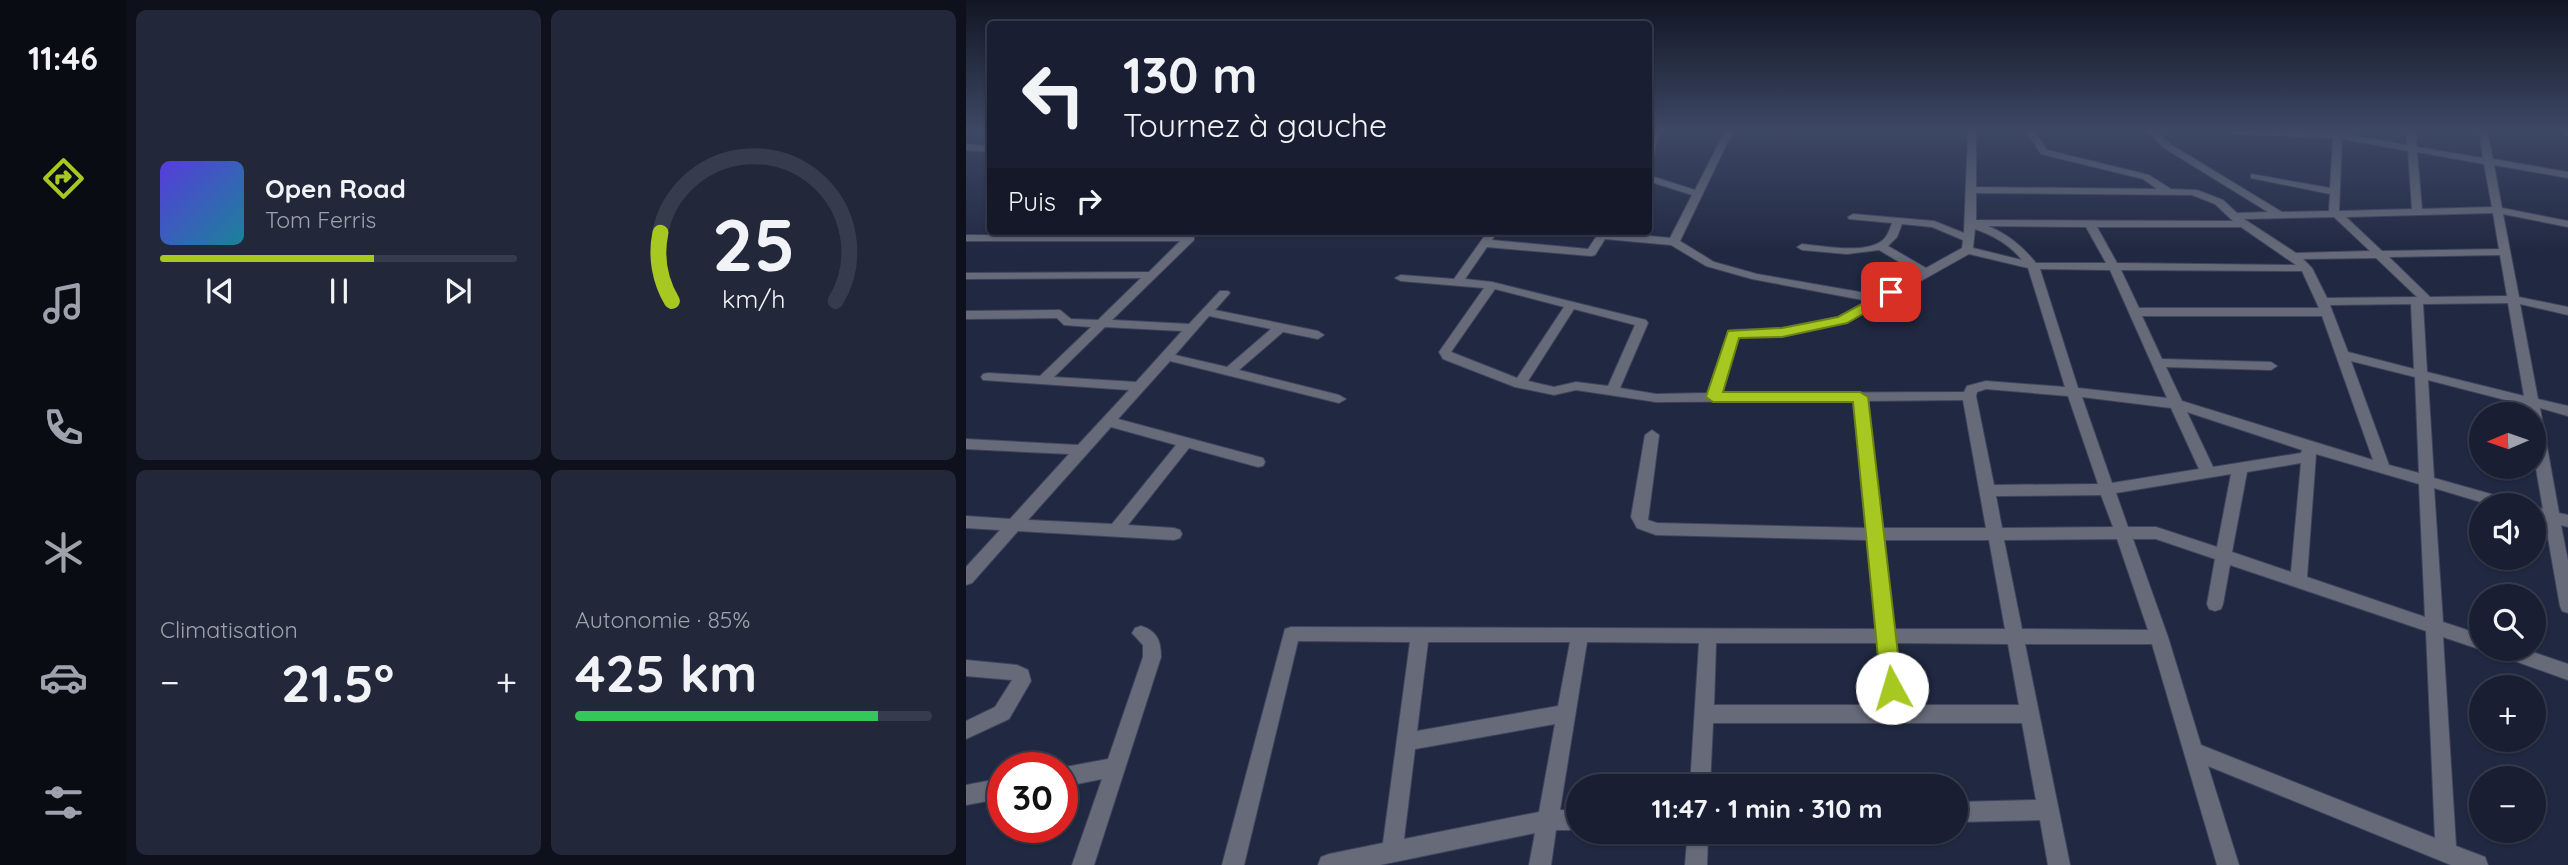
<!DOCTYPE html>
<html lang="fr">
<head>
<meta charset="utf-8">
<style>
	:root { --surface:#191e32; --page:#22273a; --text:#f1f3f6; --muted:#9fa2ac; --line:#373c4d; --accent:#a6c821 }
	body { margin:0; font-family:Quicksand,sans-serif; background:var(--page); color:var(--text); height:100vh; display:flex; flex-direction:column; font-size:26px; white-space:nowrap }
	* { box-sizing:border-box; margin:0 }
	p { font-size:23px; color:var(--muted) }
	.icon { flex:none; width:38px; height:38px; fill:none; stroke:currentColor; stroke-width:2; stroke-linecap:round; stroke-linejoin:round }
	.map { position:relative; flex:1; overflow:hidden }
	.drawer { display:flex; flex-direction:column; gap:10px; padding:10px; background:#0e101c; width:840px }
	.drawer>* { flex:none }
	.banner { position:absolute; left:21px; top:21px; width:665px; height:214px; border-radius:7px; box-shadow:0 2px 5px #0004,0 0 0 2px var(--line); background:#191e32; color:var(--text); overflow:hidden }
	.needle { width:46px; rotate:268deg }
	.fabs { position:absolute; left:1503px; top:402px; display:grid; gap:14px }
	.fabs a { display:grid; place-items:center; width:77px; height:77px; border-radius:50%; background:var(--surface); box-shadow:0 2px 5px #0004,0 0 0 2px var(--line); font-size:35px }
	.speed { position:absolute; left:21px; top:752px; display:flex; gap:14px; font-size:35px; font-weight:700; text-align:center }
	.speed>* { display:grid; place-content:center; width:91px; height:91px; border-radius:50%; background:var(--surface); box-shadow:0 2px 5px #0004,0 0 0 2px var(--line); line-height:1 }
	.speed .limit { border:10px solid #d22; background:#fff; color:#111 }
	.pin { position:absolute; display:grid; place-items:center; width:60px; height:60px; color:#fff; margin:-30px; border-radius:14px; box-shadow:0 4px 10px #0006 }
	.me { position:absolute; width:77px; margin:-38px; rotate:354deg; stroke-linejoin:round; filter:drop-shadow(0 0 5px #0008) }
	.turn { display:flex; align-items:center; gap:24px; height:147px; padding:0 21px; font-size:32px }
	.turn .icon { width:91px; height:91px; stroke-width:2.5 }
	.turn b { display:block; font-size:49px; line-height:60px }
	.then { display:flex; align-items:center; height:66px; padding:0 21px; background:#0003; gap:14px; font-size:26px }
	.big { font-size:52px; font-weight:800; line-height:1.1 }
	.drawer .widget { flex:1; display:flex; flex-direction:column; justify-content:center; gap:10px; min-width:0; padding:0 24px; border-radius:10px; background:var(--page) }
	.drawer .dial { align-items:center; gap:0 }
	.dial svg { height:182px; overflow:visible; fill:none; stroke:var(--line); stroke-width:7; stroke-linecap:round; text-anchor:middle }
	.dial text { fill:var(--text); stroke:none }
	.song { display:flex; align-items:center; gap:21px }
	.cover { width:84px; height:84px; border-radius:10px; background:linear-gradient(135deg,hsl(250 70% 55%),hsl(190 70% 35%)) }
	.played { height:7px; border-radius:4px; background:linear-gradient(90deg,var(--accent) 60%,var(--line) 60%) }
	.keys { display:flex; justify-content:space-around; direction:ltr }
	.heat { display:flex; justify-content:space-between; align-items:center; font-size:38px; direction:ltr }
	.charge { height:10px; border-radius:5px; background:linear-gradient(90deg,#34c759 85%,var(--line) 0) }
	.drawer .tiles { flex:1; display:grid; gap:10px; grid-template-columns:repeat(2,1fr) }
	.trip { position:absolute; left:600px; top:774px; width:402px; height:70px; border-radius:35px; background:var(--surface); box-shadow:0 2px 5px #0004,0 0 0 2px var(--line); font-weight:800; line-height:70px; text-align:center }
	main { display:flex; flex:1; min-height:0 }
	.menu { display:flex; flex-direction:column; width:126px; justify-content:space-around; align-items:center; background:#0a0c14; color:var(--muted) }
	.menu .icon { width:49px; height:49px }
	.menu .active { color:var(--accent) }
	.menu b { font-size:32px; color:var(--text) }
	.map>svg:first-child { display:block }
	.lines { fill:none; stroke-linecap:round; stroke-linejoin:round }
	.minor-casing { stroke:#3f455e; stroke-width:2 }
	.tertiary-casing { stroke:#3f455e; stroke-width:2 }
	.minor { fill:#676b79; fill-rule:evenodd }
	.tertiary { fill:#676b79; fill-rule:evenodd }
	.route { fill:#a6c821; stroke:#6c8215; stroke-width:2 }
</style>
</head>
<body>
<main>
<nav class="menu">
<b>11:46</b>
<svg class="icon active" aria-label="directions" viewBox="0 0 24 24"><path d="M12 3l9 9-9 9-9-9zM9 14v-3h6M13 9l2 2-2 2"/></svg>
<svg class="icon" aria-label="music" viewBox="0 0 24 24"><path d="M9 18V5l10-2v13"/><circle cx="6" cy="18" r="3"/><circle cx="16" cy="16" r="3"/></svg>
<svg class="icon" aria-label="phone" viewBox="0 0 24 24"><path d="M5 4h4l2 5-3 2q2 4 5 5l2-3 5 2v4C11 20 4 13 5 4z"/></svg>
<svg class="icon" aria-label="climate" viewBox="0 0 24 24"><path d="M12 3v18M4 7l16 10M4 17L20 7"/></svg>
<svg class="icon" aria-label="car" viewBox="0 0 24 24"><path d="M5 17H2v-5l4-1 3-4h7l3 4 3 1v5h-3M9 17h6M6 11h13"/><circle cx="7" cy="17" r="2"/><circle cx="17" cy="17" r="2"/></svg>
<svg class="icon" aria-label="filters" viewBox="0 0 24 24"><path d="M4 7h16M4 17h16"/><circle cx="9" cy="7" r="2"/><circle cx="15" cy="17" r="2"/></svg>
</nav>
<section class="drawer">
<div class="tiles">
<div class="widget">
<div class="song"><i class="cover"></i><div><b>Open Road</b><p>Tom Ferris</p></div></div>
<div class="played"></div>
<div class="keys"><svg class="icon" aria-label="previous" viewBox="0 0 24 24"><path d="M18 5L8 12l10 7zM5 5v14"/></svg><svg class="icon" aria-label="pause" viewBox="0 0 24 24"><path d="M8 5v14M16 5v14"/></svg><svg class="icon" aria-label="next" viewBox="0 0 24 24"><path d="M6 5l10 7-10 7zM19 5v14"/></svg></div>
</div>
<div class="widget dial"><svg viewBox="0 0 100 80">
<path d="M14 69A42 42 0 1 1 86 69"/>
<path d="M14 69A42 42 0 0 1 9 39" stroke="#a6c821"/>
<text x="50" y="56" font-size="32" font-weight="700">25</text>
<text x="50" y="72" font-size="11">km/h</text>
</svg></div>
<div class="widget"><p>Climatisation</p>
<div class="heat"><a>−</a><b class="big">21.5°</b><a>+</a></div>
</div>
<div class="widget"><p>Autonomie · 85%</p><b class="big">425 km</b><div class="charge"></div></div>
</div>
</section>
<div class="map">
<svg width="1602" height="865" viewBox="0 0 1602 865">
	<rect width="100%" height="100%" fill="#212842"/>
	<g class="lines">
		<defs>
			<g id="minor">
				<path d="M685,131H693L687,159L682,162Z"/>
				<path d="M759,131H767L714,241L748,262L791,274L911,295L952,273L913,250L881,254L836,250L831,247L836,244C856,246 903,255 918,239C922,235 924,228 926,223L883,219L882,217L887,214L968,221L998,233L1002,131H1010V187L1191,189L1177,179L1075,154L1060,131H1068L1081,150L1183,175L1205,189L1231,190L1257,200L1271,213L1302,212L1198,148L1181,131H1190L1204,144L1316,212L1363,211L1364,194L1285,178V174L1364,188L1367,138L1266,134L1262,131L1372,133L1441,145V131H1449L1451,147L1517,158L1513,131H1521L1527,159L1602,172V178L1528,165L1536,208L1602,221V227L1537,214L1553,297L1602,307V315L1554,304L1572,399L1602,406V416L1574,408L1593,513L1602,515V527L1595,525L1602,561V613L1596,611L1594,606L1579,521L1568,518V506L1577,509L1568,457V415H1561L1559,405L1462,380L1468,478L1553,502L1555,506H1528L1468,488L1477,622L1516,635V649H1520L1516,650L1477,637L1490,846L1519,857L1522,865H1485L1242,766L1273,865H1251L1186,644H1059L1104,865H1082L1074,820L990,822V802L1070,800L1056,723H747L744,786H724L733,643L621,642L594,810H612V830H590L585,865H563L569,833L414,865H352L355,857L363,854L417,843L444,642L332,641L278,865H256L319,629L325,627L910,629L901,540L690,535L671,528L665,517L679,435L686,430L693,435L682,520L691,523L900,528L888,401L690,402L610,390L588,395L549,387L477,359L473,352L518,288L435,281L429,278L435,275L488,279L522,231H532L526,240L622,249L634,231L704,238L726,195L682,181V175L729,190ZM1376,139L1442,151L1446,209L1373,211ZM1451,152L1518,164L1526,207L1456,209ZM1010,193L1226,195L1249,204L1267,221L1010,220ZM1527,213L1533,249L1416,251L1380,217ZM1368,217L1404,251L1330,253L1278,219ZM936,224L966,227L997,240L996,248L960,268L922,246L931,237ZM1022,226L1120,227L1140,263H1070C1056,246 1043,235 1022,226ZM1131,227H1275L1330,265L1151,263ZM1009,229C1028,236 1043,244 1056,260L1007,248ZM639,239L705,245L740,266L786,279L902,301L872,317L816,328L763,330L741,393L690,394L654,388L682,323L680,320L526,282L499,279L521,247L625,256L629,255ZM1003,254L1062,268L1099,387L1020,381L1001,386L998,392L755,393L772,337L816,336L880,323ZM1534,255L1541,296L1464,297L1423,257ZM1410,258L1451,297L1361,298L1346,268L1337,259ZM1074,269L1144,270L1201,398L1112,388ZM1155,270L1336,271L1353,308H1173ZM529,289L598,307L551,378L485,352ZM1542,303L1558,396L1461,372L1457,304ZM1445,304L1448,369L1382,352L1364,305ZM608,309L669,325L642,386L610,382L588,387L562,381ZM1176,316H1356L1407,460L1216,401L1200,367L1305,370L1311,366L1305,362L1196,359ZM1385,361L1449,377L1453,473L1423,465ZM1020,389L1102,396L1132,484L1028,485L1010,396L1011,392ZM1116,397L1205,408L1233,469L1146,483ZM997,400L1020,528H916L901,401ZM1221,412L1336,450L1335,453L1247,467ZM1350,454L1453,484L1459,617L1341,577ZM1335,463L1325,572L1266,552L1281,472ZM1265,474L1251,547L1190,527H1162L1150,493ZM1135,495L1147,527L1036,528L1030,496ZM1151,539L1182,630L1056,629L1038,540ZM1167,539H1190L1249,559L1241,604L1243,609L1249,611L1255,609L1257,604L1264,565L1460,631L1469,838L1235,745L1202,637ZM917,540H1023L1039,629H927ZM462,642H604L592,706L451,731ZM750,643H912L918,705H748ZM929,643L1042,644L1053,705H936ZM589,724L573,812L438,839L449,749Z"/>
				<path d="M0,144L24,146V152L0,150Z"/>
				<path d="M0,235L228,236V240L146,320L223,324L254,291H262L264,293L249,310L352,331L358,335L352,339L317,332L273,370L373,395L380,399L373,403L204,361L152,419L297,458L299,462L297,466L292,467L223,448L162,525L208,528L214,530L216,534L214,538L208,540L52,531L6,583L0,585V567L34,530L0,528V516L44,519L103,454L0,449V439L112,445L163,390L17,380L15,377L17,374L22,373L74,376L125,327L98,325L91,318L0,319V311L94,310L105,319L132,320L175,278L0,279V273L183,272L214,241H0ZM243,316L305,329L261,367L209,355ZM139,327L216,331L170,382L88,377ZM145,427L210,445L146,524L62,520Z"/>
				<path d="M175,626C191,631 195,641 195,657L128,865H106L136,779L96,787V768H94L142,759L177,657V645L166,633L169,628Z"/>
				<path d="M1526,649H1558L1602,664V680L1529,654Z"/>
				<path d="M0,660L51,665L62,670L65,681L43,719L0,739V721L29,707L46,680L0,676Z"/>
				<path d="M37,778V798L0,805V785Z"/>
				<path d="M722,831H742L741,865H719Z"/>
			</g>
			<path id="tertiary" d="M1597,131H1602V136L1599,135Z"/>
		</defs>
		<!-- minor casing -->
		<use href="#minor" class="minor-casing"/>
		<!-- tertiary casing -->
		<use href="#tertiary" class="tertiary-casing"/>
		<!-- minor -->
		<use href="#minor" class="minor"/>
		<!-- tertiary -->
		<use href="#tertiary" class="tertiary"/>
	</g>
	<!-- sky -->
	<linearGradient id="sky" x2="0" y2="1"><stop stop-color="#121624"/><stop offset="0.52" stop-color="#3d4865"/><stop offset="1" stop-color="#3d4865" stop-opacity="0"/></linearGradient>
	<rect width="1602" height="252" fill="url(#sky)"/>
	<!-- route -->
	<path class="route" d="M925,288L930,289V295L881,323L816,337L773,338L757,392H894L902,397L936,688L933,695L926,698L918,695L915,688L887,402H747L740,397L762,331L816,328L872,317Z"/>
</svg>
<div class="fabs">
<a><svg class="needle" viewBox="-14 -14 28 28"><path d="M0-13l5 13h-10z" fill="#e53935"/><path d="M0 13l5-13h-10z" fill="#9fa2ac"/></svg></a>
<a><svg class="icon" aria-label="sound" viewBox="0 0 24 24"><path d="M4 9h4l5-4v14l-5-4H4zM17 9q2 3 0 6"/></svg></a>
<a><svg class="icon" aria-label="search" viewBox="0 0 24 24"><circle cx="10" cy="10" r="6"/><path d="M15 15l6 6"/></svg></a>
<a>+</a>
<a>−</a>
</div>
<div class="speed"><div class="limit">30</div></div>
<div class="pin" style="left:925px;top:292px;background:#d93025"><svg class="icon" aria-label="arrive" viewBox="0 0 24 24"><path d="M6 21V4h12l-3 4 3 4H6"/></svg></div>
<svg class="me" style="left:926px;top:688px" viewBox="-20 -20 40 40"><circle r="19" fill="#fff"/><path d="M0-13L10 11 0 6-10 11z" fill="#a6c821"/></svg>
<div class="trip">11:47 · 1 min · 310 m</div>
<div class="banner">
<div class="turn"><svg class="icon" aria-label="left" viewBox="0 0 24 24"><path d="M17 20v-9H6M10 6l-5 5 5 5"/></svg><div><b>130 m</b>Tournez à gauche</div></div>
<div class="then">Puis<svg class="icon" aria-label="right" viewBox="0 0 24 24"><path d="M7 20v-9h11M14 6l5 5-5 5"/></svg></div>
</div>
</div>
</main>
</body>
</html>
